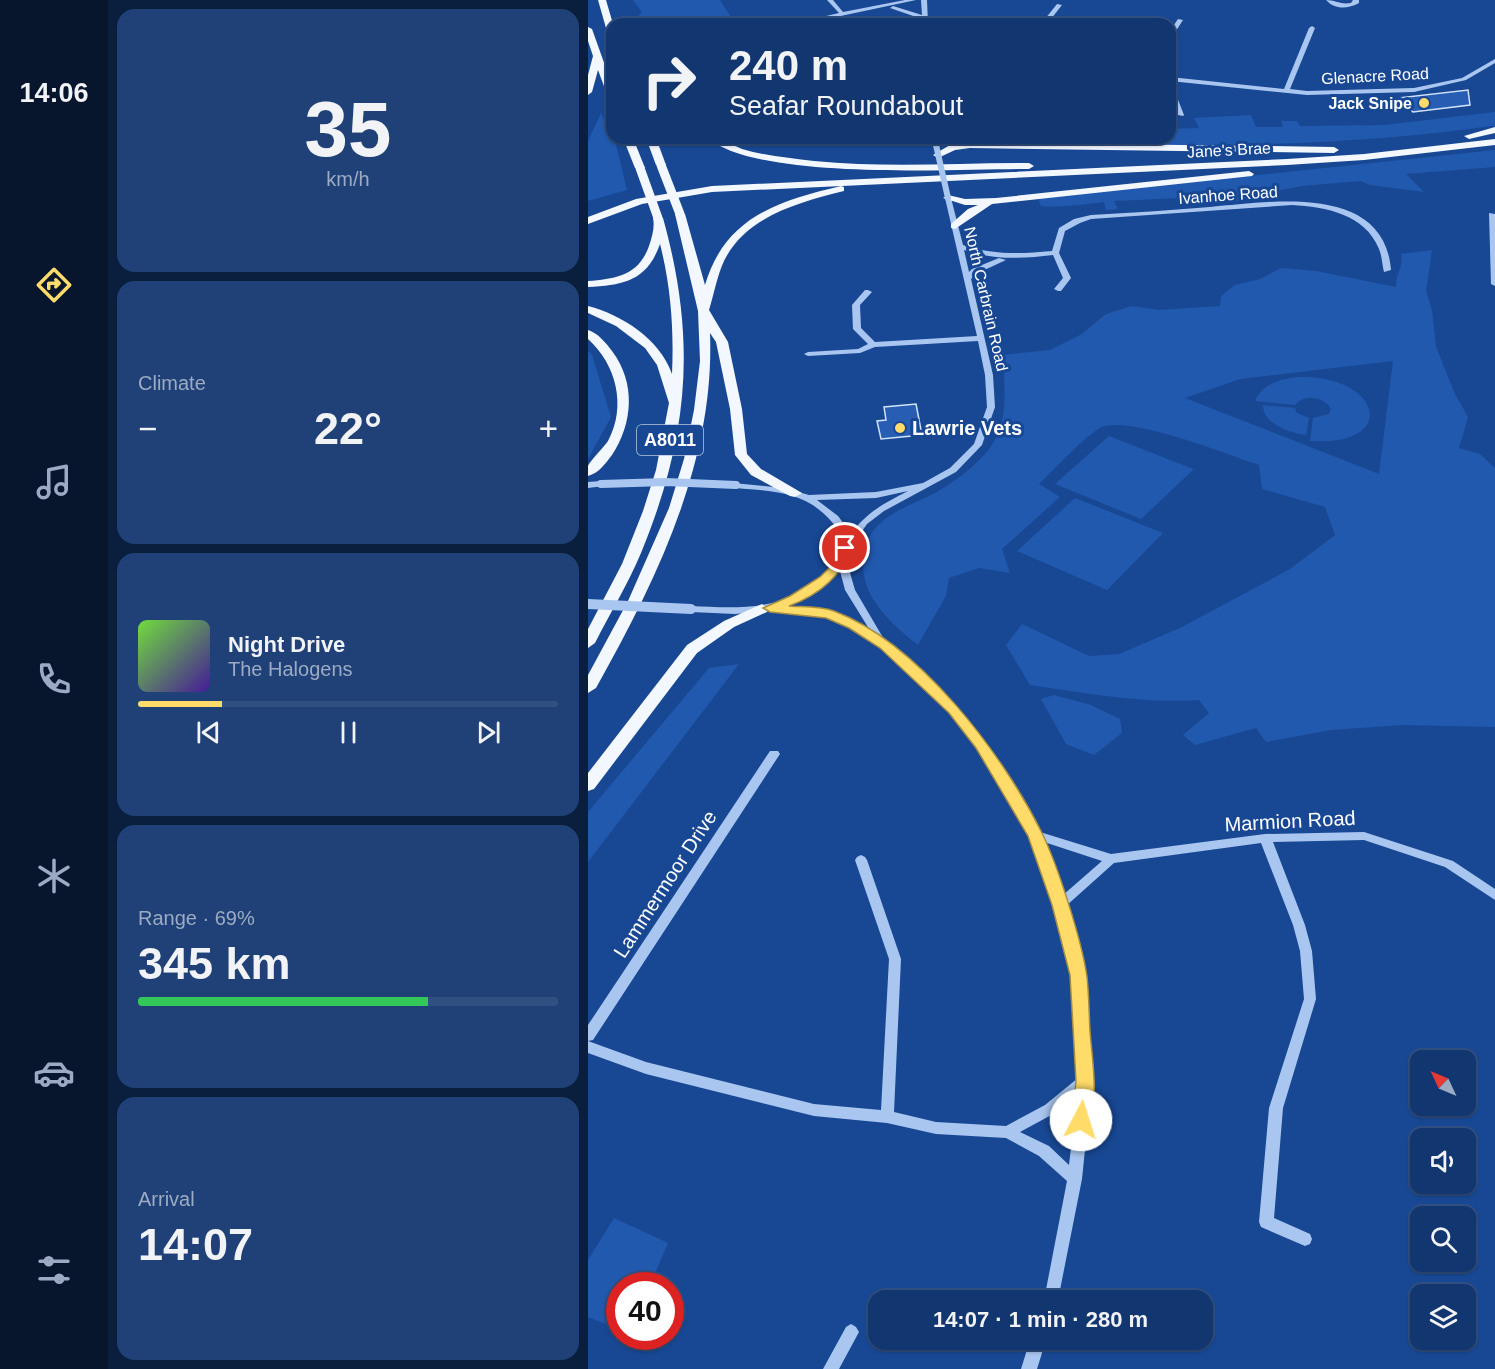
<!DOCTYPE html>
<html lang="en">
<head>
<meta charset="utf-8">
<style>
	:root { --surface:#12366f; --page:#1f4177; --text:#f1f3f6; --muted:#9cabc3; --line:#315082; --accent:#ffdb69 }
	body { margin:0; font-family:Helvetica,sans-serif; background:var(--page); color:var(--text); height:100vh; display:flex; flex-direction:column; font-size:22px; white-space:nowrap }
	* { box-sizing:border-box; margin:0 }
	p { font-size:20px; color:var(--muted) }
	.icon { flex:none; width:33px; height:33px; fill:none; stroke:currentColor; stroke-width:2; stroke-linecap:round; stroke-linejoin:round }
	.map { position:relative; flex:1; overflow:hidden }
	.details { display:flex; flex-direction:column; gap:9px; padding:9px; background:#0a1e3d; width:480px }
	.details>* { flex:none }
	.top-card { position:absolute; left:18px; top:18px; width:570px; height:126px; border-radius:18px; box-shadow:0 2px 4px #0004,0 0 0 2px var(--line); background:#12366f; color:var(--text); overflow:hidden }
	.needle { width:39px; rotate:314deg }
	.fabs { position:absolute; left:822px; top:1050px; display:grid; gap:12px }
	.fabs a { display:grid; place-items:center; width:66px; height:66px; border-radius:12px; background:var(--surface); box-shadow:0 2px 4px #0004,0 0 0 2px var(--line); font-size:30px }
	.speed { position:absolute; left:18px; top:1272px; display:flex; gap:12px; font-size:30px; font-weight:700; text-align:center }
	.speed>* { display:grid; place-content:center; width:78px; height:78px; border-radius:50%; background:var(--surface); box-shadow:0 2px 4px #0004,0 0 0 2px var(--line); line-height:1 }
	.speed .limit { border:9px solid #d22; background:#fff; color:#111 }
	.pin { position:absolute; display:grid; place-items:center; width:51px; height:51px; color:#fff; margin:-26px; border:3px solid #fff; border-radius:50%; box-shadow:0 2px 6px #0007 }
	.me { position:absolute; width:66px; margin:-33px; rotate:5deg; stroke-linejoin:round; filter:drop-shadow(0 0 4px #0008) }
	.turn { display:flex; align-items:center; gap:21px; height:126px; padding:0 24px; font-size:27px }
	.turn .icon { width:78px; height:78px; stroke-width:2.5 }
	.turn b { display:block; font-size:42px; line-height:51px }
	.big { font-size:45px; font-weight:700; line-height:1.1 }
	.details .tile { flex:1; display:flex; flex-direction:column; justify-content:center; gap:9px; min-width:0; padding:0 21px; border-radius:18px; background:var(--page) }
	.details .dial { align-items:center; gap:0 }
	.dial b { font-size:78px; line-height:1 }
	.song { display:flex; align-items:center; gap:18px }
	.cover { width:72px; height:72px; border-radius:9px; background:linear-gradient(135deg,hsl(100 70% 55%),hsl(260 70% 35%)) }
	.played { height:6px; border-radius:3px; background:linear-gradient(90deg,var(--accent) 20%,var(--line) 20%) }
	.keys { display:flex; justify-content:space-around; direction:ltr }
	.heat { display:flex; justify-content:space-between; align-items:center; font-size:33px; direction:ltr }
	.charge { height:9px; border-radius:4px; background:linear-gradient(90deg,#34c759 69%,var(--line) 0) }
	.trip { position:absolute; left:280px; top:1290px; width:345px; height:60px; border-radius:18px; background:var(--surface); box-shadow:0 2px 4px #0004,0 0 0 2px var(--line); font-weight:700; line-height:60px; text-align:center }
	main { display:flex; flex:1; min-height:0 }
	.tabs { display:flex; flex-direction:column; width:108px; justify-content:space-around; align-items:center; background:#07162c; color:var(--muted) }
	.tabs .icon { width:42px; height:42px }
	.tabs .on { color:var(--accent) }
	.tabs b { font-size:27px; color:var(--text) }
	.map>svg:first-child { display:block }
	.green { fill:#2159ae; fill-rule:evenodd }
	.building { fill:#275eb3; stroke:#d0e2fb; stroke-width:1.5 }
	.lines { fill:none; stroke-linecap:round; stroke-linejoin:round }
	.minor { fill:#a9c6f0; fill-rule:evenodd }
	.major { fill:#f3f7ff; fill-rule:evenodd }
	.minor-bridge-far2 { stroke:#a9c6f0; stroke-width:6 }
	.minor-bridge-far1 { stroke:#a9c6f0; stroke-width:8 }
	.minor-bridge { stroke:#a9c6f0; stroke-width:10 }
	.major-bridge { stroke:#f3f7ff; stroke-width:9 }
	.route { fill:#ffdb69; stroke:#a68e44; stroke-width:1.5 }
	.poi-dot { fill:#ffdb69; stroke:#184894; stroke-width:2 }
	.labels { text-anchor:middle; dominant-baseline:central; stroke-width:6; stroke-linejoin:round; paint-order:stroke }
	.far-street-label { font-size:16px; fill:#fff; stroke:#184894 }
	.far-poi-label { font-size:16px; font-weight:bold; fill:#fff; stroke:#184894; text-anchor:end }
	.shield { fill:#184894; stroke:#bac8df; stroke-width:1.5 }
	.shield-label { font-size:18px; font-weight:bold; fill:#fff }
	.poi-label { font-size:20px; font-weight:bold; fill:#fff; stroke:#184894; text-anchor:start }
	.street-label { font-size:20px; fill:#fff; stroke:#184894 }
</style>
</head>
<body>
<main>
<nav class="tabs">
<b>14:06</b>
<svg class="icon on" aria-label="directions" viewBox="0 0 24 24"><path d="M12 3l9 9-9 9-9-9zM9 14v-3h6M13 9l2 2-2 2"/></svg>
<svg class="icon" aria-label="music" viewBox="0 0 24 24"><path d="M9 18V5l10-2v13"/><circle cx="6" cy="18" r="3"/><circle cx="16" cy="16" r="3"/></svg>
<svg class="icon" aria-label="phone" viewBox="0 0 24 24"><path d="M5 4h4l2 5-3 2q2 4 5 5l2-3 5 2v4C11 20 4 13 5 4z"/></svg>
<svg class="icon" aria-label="climate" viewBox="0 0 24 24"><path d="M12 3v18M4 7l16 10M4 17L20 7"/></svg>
<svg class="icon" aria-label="car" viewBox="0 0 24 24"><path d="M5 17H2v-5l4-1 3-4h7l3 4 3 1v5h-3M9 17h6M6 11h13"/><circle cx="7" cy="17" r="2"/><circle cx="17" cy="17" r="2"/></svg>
<svg class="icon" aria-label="filters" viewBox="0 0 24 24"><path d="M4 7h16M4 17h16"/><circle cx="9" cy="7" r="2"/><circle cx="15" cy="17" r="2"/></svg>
</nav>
<section class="details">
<div class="tile dial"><b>35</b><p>km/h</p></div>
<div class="tile"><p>Climate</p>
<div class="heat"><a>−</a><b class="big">22°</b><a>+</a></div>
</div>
<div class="tile">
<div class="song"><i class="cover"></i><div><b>Night Drive</b><p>The Halogens</p></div></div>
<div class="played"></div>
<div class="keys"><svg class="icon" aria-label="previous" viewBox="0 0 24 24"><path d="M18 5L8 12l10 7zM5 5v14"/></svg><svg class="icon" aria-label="pause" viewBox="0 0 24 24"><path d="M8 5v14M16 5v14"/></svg><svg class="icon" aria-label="next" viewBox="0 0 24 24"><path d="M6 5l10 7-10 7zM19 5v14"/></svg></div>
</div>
<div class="tile"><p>Range · 69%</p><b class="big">345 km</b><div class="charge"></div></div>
<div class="tile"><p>Arrival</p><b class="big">14:07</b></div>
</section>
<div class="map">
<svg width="907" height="1369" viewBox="0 0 907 1369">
	<rect width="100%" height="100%" fill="#184894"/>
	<!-- green -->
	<g class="green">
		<path d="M45,0H132L146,22L51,24L46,20L54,12Z"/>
		<path d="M907,112V126H903C771,145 644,146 511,145C467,144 416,150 374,138H582V129L611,128L606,118L663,115L668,127H695L693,121H709L712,126L796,125Z"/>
		<path d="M13,113L28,145L39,190L0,201V141Z"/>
		<path d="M907,150V167L818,174L836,192L782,185L772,181L714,186L652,198V201L641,202L639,196L526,201L530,209L518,210L516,202C496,204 473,208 453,206L450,198Z"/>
		<path d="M844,250L838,291L844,310L848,347L867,394L880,417L871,448L892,454L907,468V727L815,725L743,730L678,742L668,728L607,745L595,735L621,713L611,700C554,704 498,693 442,685L418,645L434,624L501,656L531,654L592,628L702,569L747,535L737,507L674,489L671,465C640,455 539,414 512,428C498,435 465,471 451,484L472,497L414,549L422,573L391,568L361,578L358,596L330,645C305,626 270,594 276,560C278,550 279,537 286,530C300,512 325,504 345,494C364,484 389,465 402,448C422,419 416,388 415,355L462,350L494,334L518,314L544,306L571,310L632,306L633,296L647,285L672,279L693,268L728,271L808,287C807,275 816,267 813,254ZM805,361L791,474L597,398L652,379Z"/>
		<path d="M0,351L4,355L23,417L0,459Z"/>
		<path d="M710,377C793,374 813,447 722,441L725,418L741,414L743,409C735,396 716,394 707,405L667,401C674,384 692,379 710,377Z"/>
		<path d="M675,405L707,408L709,413L721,418L718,435C702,433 675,424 675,405Z"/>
		<path d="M521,436L605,469H606L553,519L467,484Z"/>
		<path d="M487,498L575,533L519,590L429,551Z"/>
		<path d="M151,664L0,862V812L121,668Z"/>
		<path d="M466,695L503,705L532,719L534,733L506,755L478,744L453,699Z"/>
		<path d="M26,1218L80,1243L62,1285L32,1286L31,1329L0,1317V1260Z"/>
	</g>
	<!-- building -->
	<g class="building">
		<path d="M880,90L882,105L825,112L810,98Z"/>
		<path d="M328,404L334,435L293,439L289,421L298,420L296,407Z"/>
	</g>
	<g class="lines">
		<!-- minor -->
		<g class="minor">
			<path d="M239,0H245L255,12L317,0H328L215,24H204L251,13Z"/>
			<path d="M333,0H339L340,24H334V19L302,8L305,6L334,15Z"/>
			<path d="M738,0C747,0 753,5 763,3L765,0H771V3C760,9 747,10 738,0Z"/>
			<path d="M469,4L474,5L459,24H453Z"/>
			<path d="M590,19L595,20L584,37L582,38V31Z"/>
			<path d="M724,26L727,28L702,89L719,91L826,88L874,78L907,59V63L878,80L826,92L719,95L582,81V77L696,89L721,28Z"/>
			<path d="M582,85L585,87L596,115L595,116L590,115L582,95Z"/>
			<path d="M345,138H351L350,146L345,145Z"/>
			<path d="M360,196L363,198L375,245C404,255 433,254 464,251L471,228L486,219L503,215C543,213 583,210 622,207C681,202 796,182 803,270L796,272C794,264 794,256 791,249C777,214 738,207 704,205L503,219L492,223L477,231L471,253L483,278L473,291H470L466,289L475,278L465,255C434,259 405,260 376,250L381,272L384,269L411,258L418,260L390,273L383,279L405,375L407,407L394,445L368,472L296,511L279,524L261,550L258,559L267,590L297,641L370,707L397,742L452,832L523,854L677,834L776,832L865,861L907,889V900L857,867L776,840L685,842L717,925L724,951L728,999L695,1108L686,1218L722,1234L724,1239L722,1244L717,1246L673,1227L671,1222L681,1108L716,999L712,951L705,925L673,843L526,863L478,906L496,975L504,1081L494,1179L470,1300H456L479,1181L451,1156L418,1138L348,1134L299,1123L226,1116L58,1074L0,1053V1025L182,751H190L192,754L190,757L5,1040L0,1041L58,1062L226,1104L293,1110L301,959L267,860L269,857L273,855L277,857L279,860L313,959L306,1112L348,1122L418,1126L457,1105L490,1078L484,975L466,905L442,836L389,748L362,713L292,647L261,627L238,617L181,611L147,614L103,612L98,609L103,606C145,608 187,611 224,586C246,571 252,559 252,532C223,492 194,492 148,488L143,485L145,483L196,488L221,495L288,492L335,483L362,468L386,444L399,407L397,375L390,341L287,347L272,353L220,356L216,354L220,352L270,349L280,344L265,329L264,305L277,290H280L284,292L272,305L273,328L287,342L389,336L357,198ZM320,491C295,504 279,512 262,535V532L250,516L229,500L288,498ZM252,571L257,590L283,632L269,623L244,612L199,606L228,592ZM456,842L514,861L475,895ZM489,1096L481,1165L461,1146L432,1132L467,1113Z"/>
			<path d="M901,213L907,214V286L903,284Z"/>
			<path d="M13,481L16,482L18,484L16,486L0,488V482Z"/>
			<path d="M263,1324L268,1327L271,1332L251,1369H235L258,1327Z"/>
			<path d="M442,1340H458L449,1369H433Z"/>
		</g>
		<!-- major -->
		<g class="major">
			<path d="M10,0H18L25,24L24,37L20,35Z"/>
			<path d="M0,27L4,29L24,85V100L20,97L10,70L4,92L0,95V75L5,56L0,41Z"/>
			<path d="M907,127V133L881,139L876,136Z"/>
			<path d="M35,138H45L57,168L55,170L47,168Z"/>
			<path d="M58,138H68L78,165L76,167L68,165Z"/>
			<path d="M120,138C134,138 142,144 154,149C178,156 202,158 226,161C297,168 370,163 441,163L446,166L441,169C373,169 169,181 120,138Z"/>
			<path d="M907,139V145L776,160L699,165L124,192L54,204L0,224V217L48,199L124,186L699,159L776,154Z"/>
			<path d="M382,142L746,147L751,150L746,153L382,148L367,150L350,158L345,155L362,145Z"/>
			<path d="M661,171L666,174L664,176L404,204L367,229L363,228V224L380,209L390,205H377L355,198L360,195L377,199L408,198Z"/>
			<path d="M253,186L256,187V191C212,202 158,216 136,261C129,276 126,294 121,310L140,342L154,409L159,454L173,469L214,493L207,497L202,496L163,475L147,455L142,409L128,342L122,333C127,461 69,579 8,688L0,693V675L40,601L81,508L96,459L106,410L112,361L110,311L87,214L92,211L97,214L117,285C137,217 190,201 253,186Z"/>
			<path d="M70,215L75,218C109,340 101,436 53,553C40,584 22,613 7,643L0,648V629L34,564L55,511L68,470L81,403L69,365L57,348L28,326L0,313V306C34,315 72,339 84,374C86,330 83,287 72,244C59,281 36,285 0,287V281C28,279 51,275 61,246C64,237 67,227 65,218Z"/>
			<path d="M0,330C10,333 18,343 24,351C48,383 45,423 24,455C17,464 11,473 0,476C0,473 0,469 0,466C2,461 15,448 20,441C39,406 28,364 0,339Z"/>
			<path d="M174,604L181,609L179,612L146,627L109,653L6,789L0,791V773L99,645L136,621Z"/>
		</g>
		<!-- minor-bridge-far2 -->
		<path class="minor-bridge-far2" d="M348,145L360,198"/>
		<!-- minor-bridge-far1 -->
		<path class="minor-bridge-far1" d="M13,484L78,482L148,485"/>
		<!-- minor-bridge -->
		<path class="minor-bridge" d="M0,604L103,609"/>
		<!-- major-bridge -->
		<g class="major-bridge">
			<path d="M73,165L92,214"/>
			<path d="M52,168L70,218"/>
		</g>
	</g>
	<!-- route -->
	<path class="route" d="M257,544L263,548C253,577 231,595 201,606C216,607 233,606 246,611C331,643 415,754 454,833C470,866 494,941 499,977C501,995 501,1013 502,1031C504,1060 512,1099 499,1126L493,1128L487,1126L484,1120L488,1081L482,975L464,905L440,836L388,748L361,713L292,648L261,628L238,618L182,612L175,608L202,596L232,577L244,565L253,545Z"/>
	<!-- markers -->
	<g class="poi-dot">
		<circle cx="836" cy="103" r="6"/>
		<circle cx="312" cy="428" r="6"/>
	</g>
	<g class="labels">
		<!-- far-street labels -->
		<g class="far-street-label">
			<text transform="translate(787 76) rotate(-3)">Glenacre Road</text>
			<text transform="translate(641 150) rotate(-3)">Jane's Brae</text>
			<text transform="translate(640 195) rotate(-4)">Ivanhoe Road</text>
			<text transform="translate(398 299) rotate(77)">North Carbrain Road</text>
		</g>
		<!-- far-poi labels -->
		<g class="far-poi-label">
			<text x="824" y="103">Jack Snipe</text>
		</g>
		<!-- shield labels -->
		<rect class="shield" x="49" y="425" width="66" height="30" rx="4.5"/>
		<g class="shield-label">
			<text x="82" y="440">A8011</text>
		</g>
		<!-- poi labels -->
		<g class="poi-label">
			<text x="324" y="428">Lawrie Vets</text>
		</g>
		<!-- street labels -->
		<g class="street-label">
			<text transform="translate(702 821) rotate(-3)">Marmion Road</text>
			<text transform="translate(77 884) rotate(-57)">Lammermoor Drive</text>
		</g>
	</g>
</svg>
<div class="fabs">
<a><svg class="needle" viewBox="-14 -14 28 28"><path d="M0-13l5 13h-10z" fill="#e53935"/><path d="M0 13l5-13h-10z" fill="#9cabc3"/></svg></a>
<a><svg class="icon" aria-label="sound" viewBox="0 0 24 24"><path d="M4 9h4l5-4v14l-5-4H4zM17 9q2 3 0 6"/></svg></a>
<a><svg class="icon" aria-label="search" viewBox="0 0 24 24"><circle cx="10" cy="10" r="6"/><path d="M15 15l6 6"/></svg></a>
<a><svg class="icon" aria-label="layers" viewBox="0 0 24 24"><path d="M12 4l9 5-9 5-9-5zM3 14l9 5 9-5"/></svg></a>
</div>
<div class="speed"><div class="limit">40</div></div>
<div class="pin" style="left:257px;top:548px;background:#d93025"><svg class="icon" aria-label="arrive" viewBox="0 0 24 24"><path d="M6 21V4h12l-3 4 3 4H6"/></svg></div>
<svg class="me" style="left:493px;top:1120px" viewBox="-20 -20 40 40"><circle r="19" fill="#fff"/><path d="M0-13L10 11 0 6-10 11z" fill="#ffdb69"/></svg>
<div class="trip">14:07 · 1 min · 280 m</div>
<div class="top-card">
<div class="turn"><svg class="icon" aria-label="right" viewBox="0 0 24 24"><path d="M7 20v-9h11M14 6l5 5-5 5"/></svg><div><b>240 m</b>Seafar Roundabout</div></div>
</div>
</div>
</main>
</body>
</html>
